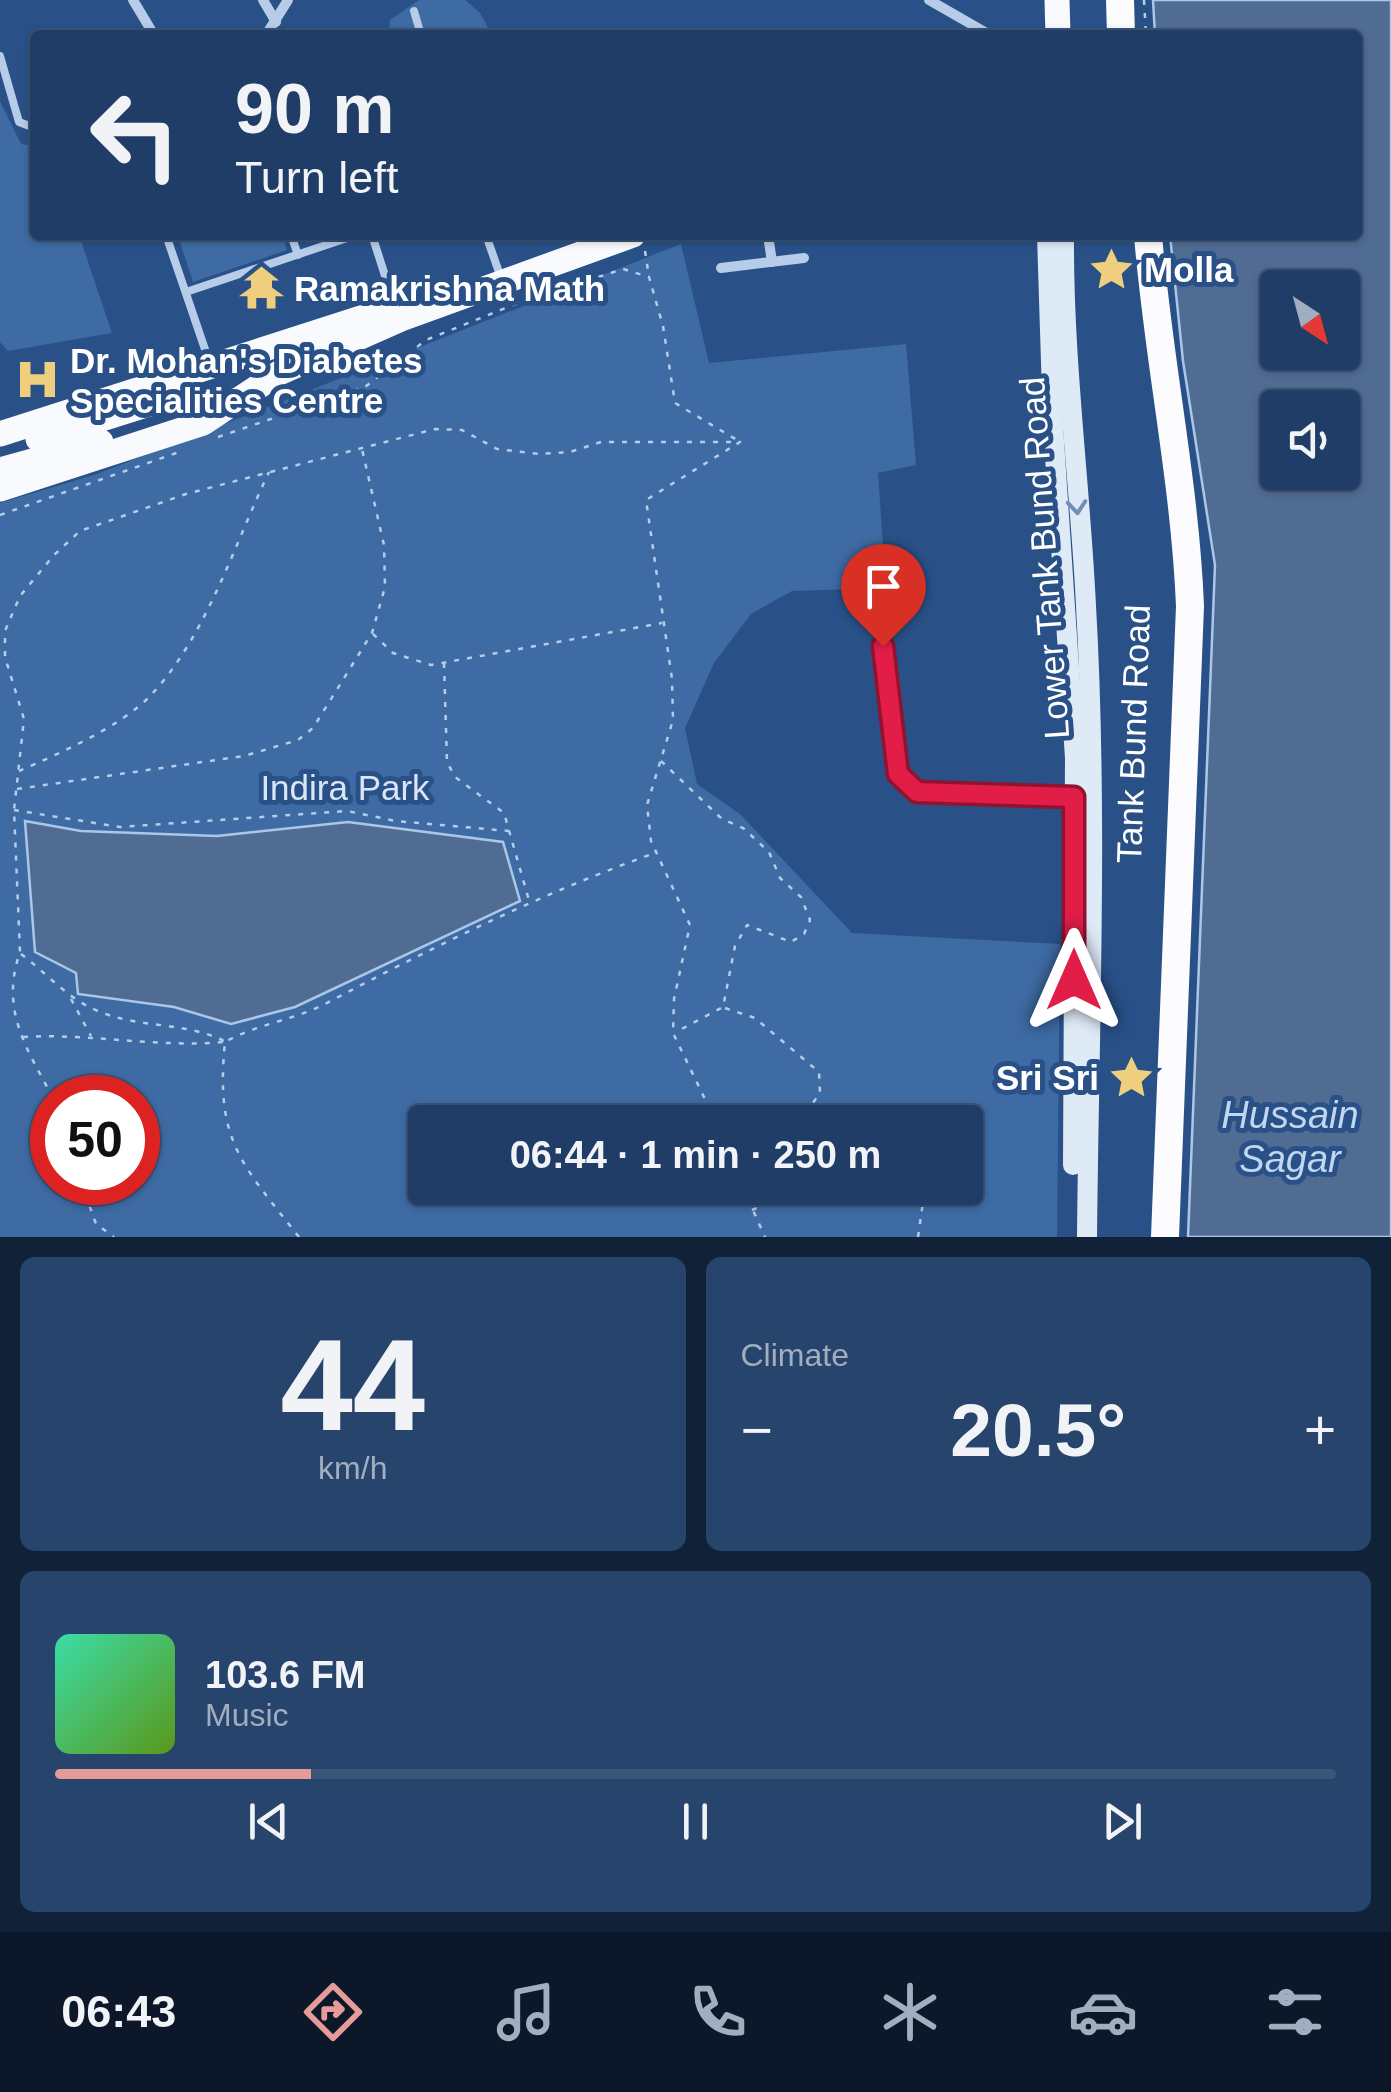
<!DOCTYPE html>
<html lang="en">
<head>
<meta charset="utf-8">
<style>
	:root { --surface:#1f3d66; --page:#27446c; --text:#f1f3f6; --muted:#a1aebf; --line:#3c567a; --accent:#e69b98 }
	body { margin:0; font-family:Arial,sans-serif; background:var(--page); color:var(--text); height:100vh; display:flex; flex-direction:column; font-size:38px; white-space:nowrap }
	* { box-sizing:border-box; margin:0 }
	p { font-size:32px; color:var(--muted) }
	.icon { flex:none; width:55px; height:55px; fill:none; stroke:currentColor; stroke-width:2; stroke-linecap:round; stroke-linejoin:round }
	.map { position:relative; height:1237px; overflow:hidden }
	.sheet { display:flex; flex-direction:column; gap:20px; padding:20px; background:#112238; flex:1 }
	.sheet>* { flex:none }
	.banner { position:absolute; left:30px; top:30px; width:1332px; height:210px; border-radius:10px; box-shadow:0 2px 8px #0004,0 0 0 2px var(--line); background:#1f3d66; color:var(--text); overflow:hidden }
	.needle { width:65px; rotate:144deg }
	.fabs { position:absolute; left:1260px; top:270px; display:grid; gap:20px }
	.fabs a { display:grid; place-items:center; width:100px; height:100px; border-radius:10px; background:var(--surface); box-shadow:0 2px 8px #0004,0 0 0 2px var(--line); font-size:50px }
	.speed { position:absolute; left:30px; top:1075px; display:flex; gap:20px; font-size:50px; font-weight:700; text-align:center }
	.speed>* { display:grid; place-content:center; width:130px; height:130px; border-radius:50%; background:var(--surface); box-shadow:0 2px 8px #0004,0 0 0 2px var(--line); line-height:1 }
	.speed .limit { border:15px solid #d22; background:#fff; color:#111 }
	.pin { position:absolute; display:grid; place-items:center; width:85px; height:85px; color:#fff; margin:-102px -42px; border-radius:50% 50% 50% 0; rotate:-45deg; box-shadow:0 0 10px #0007 }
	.pin .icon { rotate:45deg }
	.me { position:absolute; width:110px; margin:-55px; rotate:0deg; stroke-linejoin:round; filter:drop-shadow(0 0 8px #0008) }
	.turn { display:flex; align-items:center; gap:35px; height:210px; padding:0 40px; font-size:45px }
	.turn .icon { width:130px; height:130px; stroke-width:2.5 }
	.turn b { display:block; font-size:70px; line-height:85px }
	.big { font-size:75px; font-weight:800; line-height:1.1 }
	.sheet .card { flex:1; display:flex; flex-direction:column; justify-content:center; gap:15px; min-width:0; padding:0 35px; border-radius:15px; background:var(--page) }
	.sheet .dial { align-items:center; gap:0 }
	.dial b { font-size:130px; line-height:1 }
	.song { display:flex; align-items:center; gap:30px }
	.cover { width:120px; height:120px; border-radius:15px; background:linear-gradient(135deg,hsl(160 70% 55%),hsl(90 70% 35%)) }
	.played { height:10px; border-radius:5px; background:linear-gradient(90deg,var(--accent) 20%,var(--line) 20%) }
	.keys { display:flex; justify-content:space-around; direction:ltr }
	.heat { display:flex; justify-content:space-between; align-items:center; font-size:55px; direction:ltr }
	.sheet .tiles { flex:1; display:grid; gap:20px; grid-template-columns:1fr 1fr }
	.card:last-child { grid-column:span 2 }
	.trip { position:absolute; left:408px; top:1105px; width:575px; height:100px; border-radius:10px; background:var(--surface); box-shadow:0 2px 8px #0004,0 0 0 2px var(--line); font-weight:800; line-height:100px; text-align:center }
	.tabs { display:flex; height:160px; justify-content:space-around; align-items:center; background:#0c1829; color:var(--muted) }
	.tabs .icon { width:70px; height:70px }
	.tabs .selected { color:var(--accent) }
	.tabs b { font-size:45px; color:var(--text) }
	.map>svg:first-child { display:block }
	.green { fill:#3e6ba4; fill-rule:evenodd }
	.water { fill:#506c93; stroke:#abc7e8; stroke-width:2.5; fill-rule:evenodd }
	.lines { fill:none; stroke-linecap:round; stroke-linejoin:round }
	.path { stroke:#b6cce8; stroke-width:2.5; stroke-dasharray:5 8; stroke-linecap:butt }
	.service { stroke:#b6cce8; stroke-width:8 }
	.minor { stroke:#b6cce8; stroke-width:10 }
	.secondary { stroke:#dfeaf7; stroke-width:20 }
	.primary { stroke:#f8fafe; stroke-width:25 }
	.trunk { stroke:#fcfcfe; stroke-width:28 }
	.oneway { stroke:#728eb4 }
	.route-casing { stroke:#92132f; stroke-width:25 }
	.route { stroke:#e11d48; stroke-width:18 }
	.labels { text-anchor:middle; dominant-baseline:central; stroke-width:10; stroke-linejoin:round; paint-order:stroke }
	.poi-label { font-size:35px; font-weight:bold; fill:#fff; stroke:#295188; text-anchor:start }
	.street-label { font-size:35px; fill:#fff; stroke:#295188 }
	.park-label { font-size:35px; fill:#d9e6f7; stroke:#295188 }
	.water-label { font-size:38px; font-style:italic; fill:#c1d6ef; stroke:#295188 }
</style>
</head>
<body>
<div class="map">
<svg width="1391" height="1237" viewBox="0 0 1391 1237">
	<rect width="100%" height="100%" fill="#295188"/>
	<!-- green -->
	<g class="green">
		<path d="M419,0H465L480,13L492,35H389L390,20Z"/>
		<path d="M0,101L21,144L35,146V235H79L112,333L8,351L0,342Z"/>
		<path d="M191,235H282L287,250L193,282L179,239Z"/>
		<path d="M681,244L709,363L906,344L916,465L878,473L886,588L792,591L751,614L714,663L685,728L697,784L740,814L852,933L1060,944L1057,1237H0V503L97,474ZM52,1098H138V1182H52ZM425,1122H965V1188H425Z"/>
	</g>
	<!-- water -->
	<g class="water">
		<path d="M1153,0H1391V1237H1188L1215,565L1183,361L1170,235H1358V35H1155ZM1278,288H1342V352H1278ZM1278,408H1342V472H1278Z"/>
		<path d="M25,821L81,831L217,836L348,822L503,842L520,901L295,1007L231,1024L174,1007L78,994L76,973L35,952Z"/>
	</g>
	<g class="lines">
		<!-- path -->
		<g class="path">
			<path d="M1144,0L1146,35"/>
			<path d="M645,251L649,277"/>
			<path d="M218,437L365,387L426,340L518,303L623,269L649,277L663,326L675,403L737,440"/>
			<path d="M0,515L182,451"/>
			<path d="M373,634L393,653L431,665L662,623"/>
			<path d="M444,663L447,762L455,777L504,813L530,904"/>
			<path d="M661,761L722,819L743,828L769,852L780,878L801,897L810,920L804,934L791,942L747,925L735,946L723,1007L676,1032"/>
			<path d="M19,771C58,754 121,727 151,695C207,635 234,545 269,472"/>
			<path d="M17,789L244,756L298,740L313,728L372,633L385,587L384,545L362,449"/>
			<path d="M14,810L120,827L347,811L396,821L509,831"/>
			<path d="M21,954C49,975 69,1001 103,1013C142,1028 186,1022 224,1041"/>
			<path d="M71,999L91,1036"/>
			<path d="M725,1008L755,1018L819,1072L820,1093L799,1122"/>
			<path d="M23,1037C90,1033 156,1048 224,1042"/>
			<path d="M53,1098C26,1047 0,1010 20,952L14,810L24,719L5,657V631L20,596L54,555L80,531L186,494L435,429L462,430L497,449L539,454L570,452L601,442H740L646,500L672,679L673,720L647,805L651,841L690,925L674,999L673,1033L716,1122"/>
			<path d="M81,1182L96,1224L114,1237"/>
			<path d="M743,1188L765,1237"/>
			<path d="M752,1210L807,1188"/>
			<path d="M299,1237C241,1163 215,1141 225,1042C257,1024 294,1020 325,1004C431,948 542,893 655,853"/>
			<path d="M918,1237L925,1188"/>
		</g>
		<!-- service -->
		<g class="service">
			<path d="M414,11L421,35"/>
			<path d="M0,56L19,122L35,128"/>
			<path d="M166,235L209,361"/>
			<path d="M291,235L298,255"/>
			<path d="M372,235L395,307"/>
			<path d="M486,235L501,278"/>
			<path d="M186,292L356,235"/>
			<path d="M883,645L899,774L917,792L1075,797"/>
		</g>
		<!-- minor -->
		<g class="minor">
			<path d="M133,0L154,35"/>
			<path d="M263,0L276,22"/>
			<path d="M929,0L990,35"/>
			<path d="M266,35L288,0"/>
			<path d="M768,235L772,262"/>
			<path d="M721,268L804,258"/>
		</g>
		<!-- secondary -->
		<g class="secondary">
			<path d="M1047,235L1053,426L1075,758L1073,1165"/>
			<path d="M1064,235C1063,360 1080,482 1086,606C1098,816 1089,1027 1087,1237"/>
		</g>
		<!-- primary -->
		<g class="primary">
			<path d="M1057,0L1058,35"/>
			<path d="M0,434L386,310"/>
			<path d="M38,439L168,398L189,379"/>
			<path d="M0,470L101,442"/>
			<path d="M0,489L203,423L279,373L401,319L633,235"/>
		</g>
		<!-- trunk -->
		<g class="trunk">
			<path d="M1120,0L1121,35"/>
			<path d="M1148,235C1158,359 1185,482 1190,606L1165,1237"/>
		</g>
	</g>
	<!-- one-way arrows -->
	<defs><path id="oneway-chevron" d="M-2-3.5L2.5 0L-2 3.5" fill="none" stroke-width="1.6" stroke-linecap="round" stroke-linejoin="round" transform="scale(2.5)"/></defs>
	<use class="oneway" href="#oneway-chevron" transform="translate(1077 507) rotate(85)"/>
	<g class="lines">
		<defs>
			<path id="route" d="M883,646L898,774L917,792L1074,797V980"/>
		</defs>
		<!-- route casing -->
		<use href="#route" class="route-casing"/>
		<!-- route -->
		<use href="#route" class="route"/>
	</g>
	<!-- icons -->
	<defs>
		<symbol id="sight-bare" viewBox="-9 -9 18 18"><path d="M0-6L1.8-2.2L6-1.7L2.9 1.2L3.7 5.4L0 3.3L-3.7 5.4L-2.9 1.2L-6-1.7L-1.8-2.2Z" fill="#efcf7d" stroke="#295188" stroke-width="2.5" paint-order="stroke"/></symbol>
		<symbol id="temple-bare" viewBox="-9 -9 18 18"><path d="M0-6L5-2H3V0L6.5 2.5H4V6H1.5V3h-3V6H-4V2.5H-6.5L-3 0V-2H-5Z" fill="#efcf7d" stroke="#295188" stroke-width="2.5" paint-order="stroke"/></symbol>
		<symbol id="hospital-bare" viewBox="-9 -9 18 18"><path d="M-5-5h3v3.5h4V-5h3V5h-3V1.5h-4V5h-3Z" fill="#efcf7d" stroke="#295188" stroke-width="2.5" paint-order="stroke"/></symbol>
	</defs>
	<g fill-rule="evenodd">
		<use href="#sight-bare" x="1080" y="238" width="63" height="63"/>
		<use href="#temple-bare" x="230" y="256" width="63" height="63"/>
		<use href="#hospital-bare" x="6" y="348" width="63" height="63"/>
		<use href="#sight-bare" x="1100" y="1046" width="63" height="63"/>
	</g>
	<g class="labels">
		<!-- poi labels -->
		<g class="poi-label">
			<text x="1144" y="269">Molla</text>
			<text x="294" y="288">Ramakrishna Math</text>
			<text x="70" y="360">Dr. Mohan's Diabetes<tspan x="70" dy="40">Specialities Centre</tspan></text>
			<text x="1099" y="1077" text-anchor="end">Sri Sri</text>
		</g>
		<!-- street labels -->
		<g class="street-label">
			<text transform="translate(1044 558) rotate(-94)">Lower Tank Bund Road</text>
			<text transform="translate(1133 734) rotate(-88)">Tank Bund Road</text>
		</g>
		<!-- park labels -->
		<g class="park-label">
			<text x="345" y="787">Indira Park</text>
		</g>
		<!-- water labels -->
		<g class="water-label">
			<text x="1290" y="1115">Hussain<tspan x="1290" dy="44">Sagar</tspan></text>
		</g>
	</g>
</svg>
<div class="fabs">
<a><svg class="needle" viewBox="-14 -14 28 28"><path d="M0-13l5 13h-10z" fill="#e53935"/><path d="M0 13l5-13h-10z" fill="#a1aebf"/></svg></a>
<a><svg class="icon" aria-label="sound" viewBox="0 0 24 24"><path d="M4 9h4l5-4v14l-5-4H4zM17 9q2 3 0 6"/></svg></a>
</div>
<div class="speed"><div class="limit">50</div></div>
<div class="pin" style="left:883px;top:646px;background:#d93025"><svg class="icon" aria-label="arrive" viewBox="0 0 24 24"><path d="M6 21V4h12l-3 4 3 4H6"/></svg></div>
<svg class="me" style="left:1074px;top:980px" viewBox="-20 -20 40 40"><path d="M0-17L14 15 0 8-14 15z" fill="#e11d48" stroke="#fff" stroke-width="4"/></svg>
<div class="trip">06:44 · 1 min · 250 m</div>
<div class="banner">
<div class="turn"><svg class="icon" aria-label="left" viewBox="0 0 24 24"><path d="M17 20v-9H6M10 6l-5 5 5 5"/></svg><div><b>90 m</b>Turn left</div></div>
</div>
</div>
<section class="sheet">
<div class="tiles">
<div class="card dial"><b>44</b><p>km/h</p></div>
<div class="card"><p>Climate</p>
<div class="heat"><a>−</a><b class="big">20.5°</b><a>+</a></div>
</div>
<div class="card">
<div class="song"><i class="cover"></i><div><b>103.6 FM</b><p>Music</p></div></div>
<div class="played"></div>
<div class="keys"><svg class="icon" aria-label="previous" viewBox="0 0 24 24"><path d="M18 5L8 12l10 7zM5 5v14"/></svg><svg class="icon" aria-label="pause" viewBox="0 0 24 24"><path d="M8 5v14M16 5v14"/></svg><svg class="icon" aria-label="next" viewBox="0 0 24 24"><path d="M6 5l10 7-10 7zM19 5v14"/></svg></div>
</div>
</div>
</section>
<nav class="tabs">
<b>06:43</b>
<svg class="icon selected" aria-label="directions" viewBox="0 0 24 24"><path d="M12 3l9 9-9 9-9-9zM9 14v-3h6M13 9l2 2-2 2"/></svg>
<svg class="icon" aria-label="music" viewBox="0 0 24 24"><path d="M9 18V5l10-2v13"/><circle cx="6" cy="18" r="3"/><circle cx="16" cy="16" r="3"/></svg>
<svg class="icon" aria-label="phone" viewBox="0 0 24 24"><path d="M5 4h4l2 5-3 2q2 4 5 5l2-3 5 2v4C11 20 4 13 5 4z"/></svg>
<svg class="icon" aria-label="climate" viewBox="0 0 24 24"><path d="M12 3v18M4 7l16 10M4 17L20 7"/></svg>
<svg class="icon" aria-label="car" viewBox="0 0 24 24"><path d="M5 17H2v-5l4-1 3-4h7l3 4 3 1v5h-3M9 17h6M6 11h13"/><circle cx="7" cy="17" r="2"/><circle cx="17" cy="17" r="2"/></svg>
<svg class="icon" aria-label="filters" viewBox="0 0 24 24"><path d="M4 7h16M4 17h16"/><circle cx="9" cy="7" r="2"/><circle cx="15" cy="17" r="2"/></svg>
</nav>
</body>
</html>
